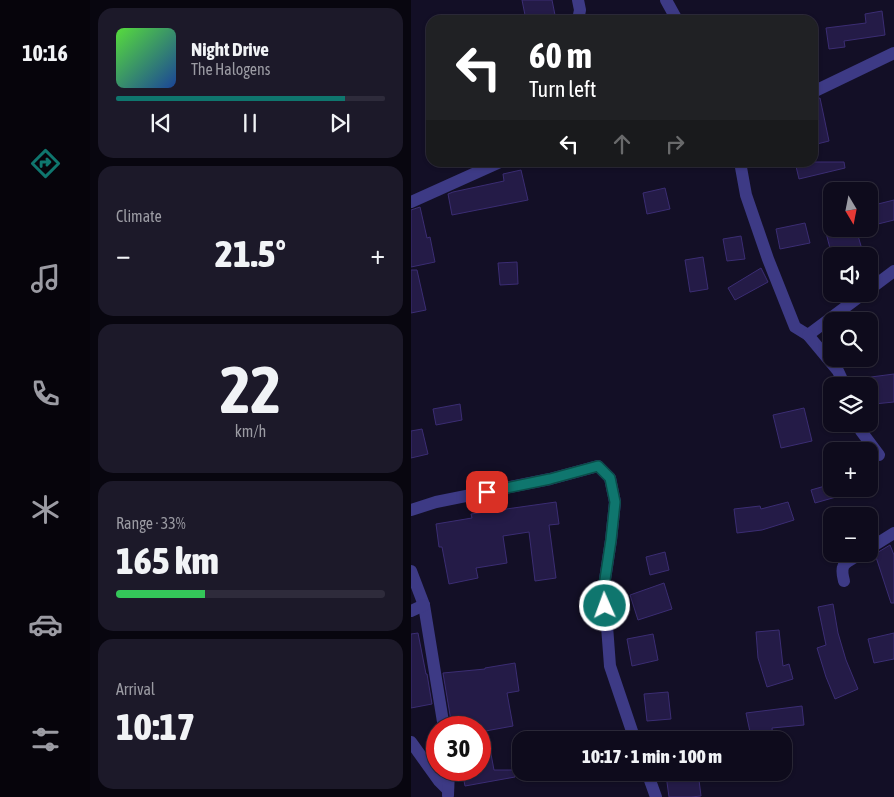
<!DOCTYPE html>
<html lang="en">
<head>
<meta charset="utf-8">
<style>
	:root { --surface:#0e0b1c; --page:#1c1929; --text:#f1f3f6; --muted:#9b9ba3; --line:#2e2b3b; --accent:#0f766e }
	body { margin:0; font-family:"Asap Condensed",sans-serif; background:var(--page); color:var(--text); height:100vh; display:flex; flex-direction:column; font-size:19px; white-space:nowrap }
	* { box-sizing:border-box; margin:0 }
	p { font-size:16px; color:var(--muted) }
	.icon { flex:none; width:28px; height:28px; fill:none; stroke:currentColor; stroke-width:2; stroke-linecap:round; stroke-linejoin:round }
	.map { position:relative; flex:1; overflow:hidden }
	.sheet { display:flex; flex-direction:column; gap:8px; padding:8px; background:#08060f; width:321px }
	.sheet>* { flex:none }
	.guide { position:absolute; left:15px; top:15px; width:392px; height:152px; border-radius:15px; box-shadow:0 1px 4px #0004,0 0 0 1px var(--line); background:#202124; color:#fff; overflow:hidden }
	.needle { width:32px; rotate:170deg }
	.buttons { position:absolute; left:412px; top:182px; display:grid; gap:10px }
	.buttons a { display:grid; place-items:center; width:55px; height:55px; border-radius:10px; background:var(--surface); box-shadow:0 1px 4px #0004,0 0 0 1px var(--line); font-size:25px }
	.speed { position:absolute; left:15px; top:716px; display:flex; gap:10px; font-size:25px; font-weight:700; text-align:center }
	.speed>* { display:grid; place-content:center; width:65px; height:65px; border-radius:50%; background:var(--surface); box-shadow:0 1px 4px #0004,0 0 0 1px var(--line); line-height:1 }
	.speed .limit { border:8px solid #d22; background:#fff; color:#111 }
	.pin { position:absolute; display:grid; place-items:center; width:42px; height:42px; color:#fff; margin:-21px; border-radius:10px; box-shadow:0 2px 8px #0006 }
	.me { position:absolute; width:55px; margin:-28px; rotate:358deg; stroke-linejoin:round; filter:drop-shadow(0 0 4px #0008) }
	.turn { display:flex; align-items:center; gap:18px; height:105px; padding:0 20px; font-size:22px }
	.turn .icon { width:65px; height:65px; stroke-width:2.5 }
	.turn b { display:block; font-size:35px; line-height:42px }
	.lanes { display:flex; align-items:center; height:48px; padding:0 20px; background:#0003; justify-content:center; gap:25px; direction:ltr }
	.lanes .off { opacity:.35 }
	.big { font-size:38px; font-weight:800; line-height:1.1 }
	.sheet .card { flex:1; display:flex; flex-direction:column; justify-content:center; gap:8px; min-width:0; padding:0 18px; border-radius:15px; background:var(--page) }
	.sheet .dial { align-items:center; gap:0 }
	.dial b { font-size:65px; line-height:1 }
	.song { display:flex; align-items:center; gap:15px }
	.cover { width:60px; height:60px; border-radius:8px; background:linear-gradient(135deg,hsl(110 70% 55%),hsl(220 70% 35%)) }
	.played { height:5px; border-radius:2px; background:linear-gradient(90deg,var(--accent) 85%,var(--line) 85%) }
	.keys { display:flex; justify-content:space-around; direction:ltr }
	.heat { display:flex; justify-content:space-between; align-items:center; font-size:28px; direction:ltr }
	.charge { height:8px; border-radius:4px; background:linear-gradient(90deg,#34c759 33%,var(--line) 0) }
	.trip { position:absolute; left:101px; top:731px; width:280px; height:50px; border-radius:15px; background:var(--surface); box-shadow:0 1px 4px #0004,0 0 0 1px var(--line); font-weight:800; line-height:50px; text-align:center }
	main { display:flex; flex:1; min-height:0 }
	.tab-bar { display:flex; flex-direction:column; width:90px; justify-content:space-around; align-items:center; background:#06040b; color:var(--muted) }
	.tab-bar .icon { width:35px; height:35px }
	.tab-bar .active { color:var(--accent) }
	.tab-bar b { font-size:22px; color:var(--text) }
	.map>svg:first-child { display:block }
	.building { fill:#241b47; stroke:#3b2d73 }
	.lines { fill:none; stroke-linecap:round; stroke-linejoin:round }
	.minor { stroke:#3d3a85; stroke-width:12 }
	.route-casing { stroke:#0a4d48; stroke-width:12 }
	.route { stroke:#0f766e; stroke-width:9 }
</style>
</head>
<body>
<main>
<nav class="tab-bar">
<b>10:16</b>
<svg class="icon active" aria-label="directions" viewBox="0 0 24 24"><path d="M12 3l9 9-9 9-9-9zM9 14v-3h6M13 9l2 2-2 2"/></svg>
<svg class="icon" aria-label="music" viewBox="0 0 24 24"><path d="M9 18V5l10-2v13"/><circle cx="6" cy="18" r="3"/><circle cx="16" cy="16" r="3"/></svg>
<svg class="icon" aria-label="phone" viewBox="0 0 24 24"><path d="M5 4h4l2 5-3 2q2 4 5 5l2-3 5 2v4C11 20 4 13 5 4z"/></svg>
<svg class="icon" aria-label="climate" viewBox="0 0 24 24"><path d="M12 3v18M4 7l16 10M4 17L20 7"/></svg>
<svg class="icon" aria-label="car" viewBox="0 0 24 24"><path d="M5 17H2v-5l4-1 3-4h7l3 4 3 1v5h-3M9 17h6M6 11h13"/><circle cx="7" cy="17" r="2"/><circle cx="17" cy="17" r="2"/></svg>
<svg class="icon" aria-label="filters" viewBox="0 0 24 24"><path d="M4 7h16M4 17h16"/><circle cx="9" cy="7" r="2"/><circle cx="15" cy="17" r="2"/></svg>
</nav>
<section class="sheet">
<div class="card">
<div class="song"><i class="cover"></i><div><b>Night Drive</b><p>The Halogens</p></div></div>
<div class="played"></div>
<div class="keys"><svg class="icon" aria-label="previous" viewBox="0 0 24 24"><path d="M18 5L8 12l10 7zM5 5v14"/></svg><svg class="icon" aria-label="pause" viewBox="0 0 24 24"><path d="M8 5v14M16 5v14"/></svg><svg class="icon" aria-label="next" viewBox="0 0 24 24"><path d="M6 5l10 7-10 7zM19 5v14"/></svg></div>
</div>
<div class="card"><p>Climate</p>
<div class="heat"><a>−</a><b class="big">21.5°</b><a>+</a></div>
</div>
<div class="card dial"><b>22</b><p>km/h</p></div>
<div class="card"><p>Range · 33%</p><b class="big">165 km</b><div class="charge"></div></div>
<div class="card"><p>Arrival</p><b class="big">10:17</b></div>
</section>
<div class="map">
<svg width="483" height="797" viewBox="0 0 483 797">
	<rect width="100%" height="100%" fill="#130f26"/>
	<!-- building -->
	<g class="building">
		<path d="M111,0H141L145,20H115Z"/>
		<path d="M471,11L474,35L433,41L434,47L418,49L415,28L455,23L454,14Z"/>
		<path d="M409,98L418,141L402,145V100Z"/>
		<path d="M384,162H433L434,168L388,179Z"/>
		<path d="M110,170L117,200L41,215L37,194L42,192L93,181L92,174Z"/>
		<path d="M254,188L259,209L236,214L232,193Z"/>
		<path d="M483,200V220L463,225L459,206Z"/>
		<path d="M9,207L16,238L19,237L24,262L0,267V210Z"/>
		<path d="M394,223L399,243L369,249L365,229Z"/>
		<path d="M414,229H445L453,256H421Z"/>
		<path d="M330,236L334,259L316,261L312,239Z"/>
		<path d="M292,257L297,289L279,292L274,260Z"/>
		<path d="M106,262L107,284L89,285L87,263Z"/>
		<path d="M350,268L357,282L324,300L317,288Z"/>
		<path d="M0,270H6L15,310L0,313Z"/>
		<path d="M483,374V402L463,404L460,377Z"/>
		<path d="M49,404L51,420L25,425L22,409Z"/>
		<path d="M393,408L401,441L370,448L362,415Z"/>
		<path d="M11,429L17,454L0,458V431Z"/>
		<path d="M421,484L425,497L404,503L400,490Z"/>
		<path d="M145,502L148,524L138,525L145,578L124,581L118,532L92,536L96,563L65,568L67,578L38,584L31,547H28L25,524L61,518L60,514Z"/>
		<path d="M377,502L383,520L351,530L326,533L323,509L349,506L350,509Z"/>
		<path d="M479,545L483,555V603H480L464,554Z"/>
		<path d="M254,552L258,570L239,575L235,557Z"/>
		<path d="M253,583L261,609L227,620L219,595Z"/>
		<path d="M422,604L427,633L435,660L447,689L424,699L415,677L406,648L415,645L407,607Z"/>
		<path d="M368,630L372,666L378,664L382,679L356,687L347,658L345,632Z"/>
		<path d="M7,633L15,674H16L21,704L0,708V634Z"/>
		<path d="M483,633V659L463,663L457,639Z"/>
		<path d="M242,634L247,660L221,666L216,639Z"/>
		<path d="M104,663L108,691L96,693L102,726L69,732V728H43V721H40L32,673L74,669V668Z"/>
		<path d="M257,692L260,719L236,721L233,694Z"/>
		<path d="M391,706L393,725L361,728L362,740H346L345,731L339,732L335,713Z"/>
		<path d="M76,733L83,770H103L104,777L54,786L51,770H69V734Z"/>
		<path d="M271,772H287L290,796L280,797H258L255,775Z"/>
	</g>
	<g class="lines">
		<!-- minor -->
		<g class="minor">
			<path d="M255,0L266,20"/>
			<path d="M167,20L169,10L167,0"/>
			<path d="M402,92L483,53"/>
			<path d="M329,162L335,195L357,259L384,327L397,335L452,294"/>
			<path d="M0,202L89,162"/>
			<path d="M459,289L483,271"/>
			<path d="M397,335L427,371L434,386"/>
			<path d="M449,424L450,431L468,455"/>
			<path d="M0,510L25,502L139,479L187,466L199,478L204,502L200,540L193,586L199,666L224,740"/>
			<path d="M459,548L483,533"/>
			<path d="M0,571L13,605L33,728"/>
			<path d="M433,581C428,562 435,563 449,554"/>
			<path d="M0,611L13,605"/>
			<path d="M0,742L28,781L37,790"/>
			<path d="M236,772L245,797"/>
			<path d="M37,795L38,770"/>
		</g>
	</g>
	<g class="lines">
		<defs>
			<path id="route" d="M76,492L139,479L187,466L199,478L204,502L200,540L193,586L194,606"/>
		</defs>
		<!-- route casing -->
		<use href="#route" class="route-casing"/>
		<!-- route -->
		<use href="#route" class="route"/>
	</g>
</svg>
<div class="buttons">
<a><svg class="needle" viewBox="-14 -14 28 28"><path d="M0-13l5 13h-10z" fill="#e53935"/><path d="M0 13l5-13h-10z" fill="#9b9ba3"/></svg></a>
<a><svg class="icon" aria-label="sound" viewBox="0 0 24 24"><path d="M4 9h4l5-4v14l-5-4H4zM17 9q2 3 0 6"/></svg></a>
<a><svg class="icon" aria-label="search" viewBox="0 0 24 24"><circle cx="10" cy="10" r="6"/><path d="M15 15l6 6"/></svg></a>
<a><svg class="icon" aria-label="layers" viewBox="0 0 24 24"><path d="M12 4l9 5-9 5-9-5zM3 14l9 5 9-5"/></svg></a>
<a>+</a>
<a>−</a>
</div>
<div class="speed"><div class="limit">30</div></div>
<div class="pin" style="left:76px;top:492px;background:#d93025"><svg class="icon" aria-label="arrive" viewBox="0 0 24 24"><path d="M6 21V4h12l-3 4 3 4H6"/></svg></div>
<svg class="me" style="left:194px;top:606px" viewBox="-20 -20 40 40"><circle r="17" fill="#0f766e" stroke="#fff" stroke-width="3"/><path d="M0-11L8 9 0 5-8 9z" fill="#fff"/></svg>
<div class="trip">10:17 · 1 min · 100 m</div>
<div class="guide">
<div class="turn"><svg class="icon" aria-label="left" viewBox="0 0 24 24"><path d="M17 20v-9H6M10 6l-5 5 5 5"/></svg><div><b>60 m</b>Turn left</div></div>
<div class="lanes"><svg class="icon" aria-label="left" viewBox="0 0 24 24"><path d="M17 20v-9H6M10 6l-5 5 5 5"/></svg><svg class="icon off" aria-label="ahead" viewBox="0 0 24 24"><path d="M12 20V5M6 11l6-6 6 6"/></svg><svg class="icon off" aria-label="right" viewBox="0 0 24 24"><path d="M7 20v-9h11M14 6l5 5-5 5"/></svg></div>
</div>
</div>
</main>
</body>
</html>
